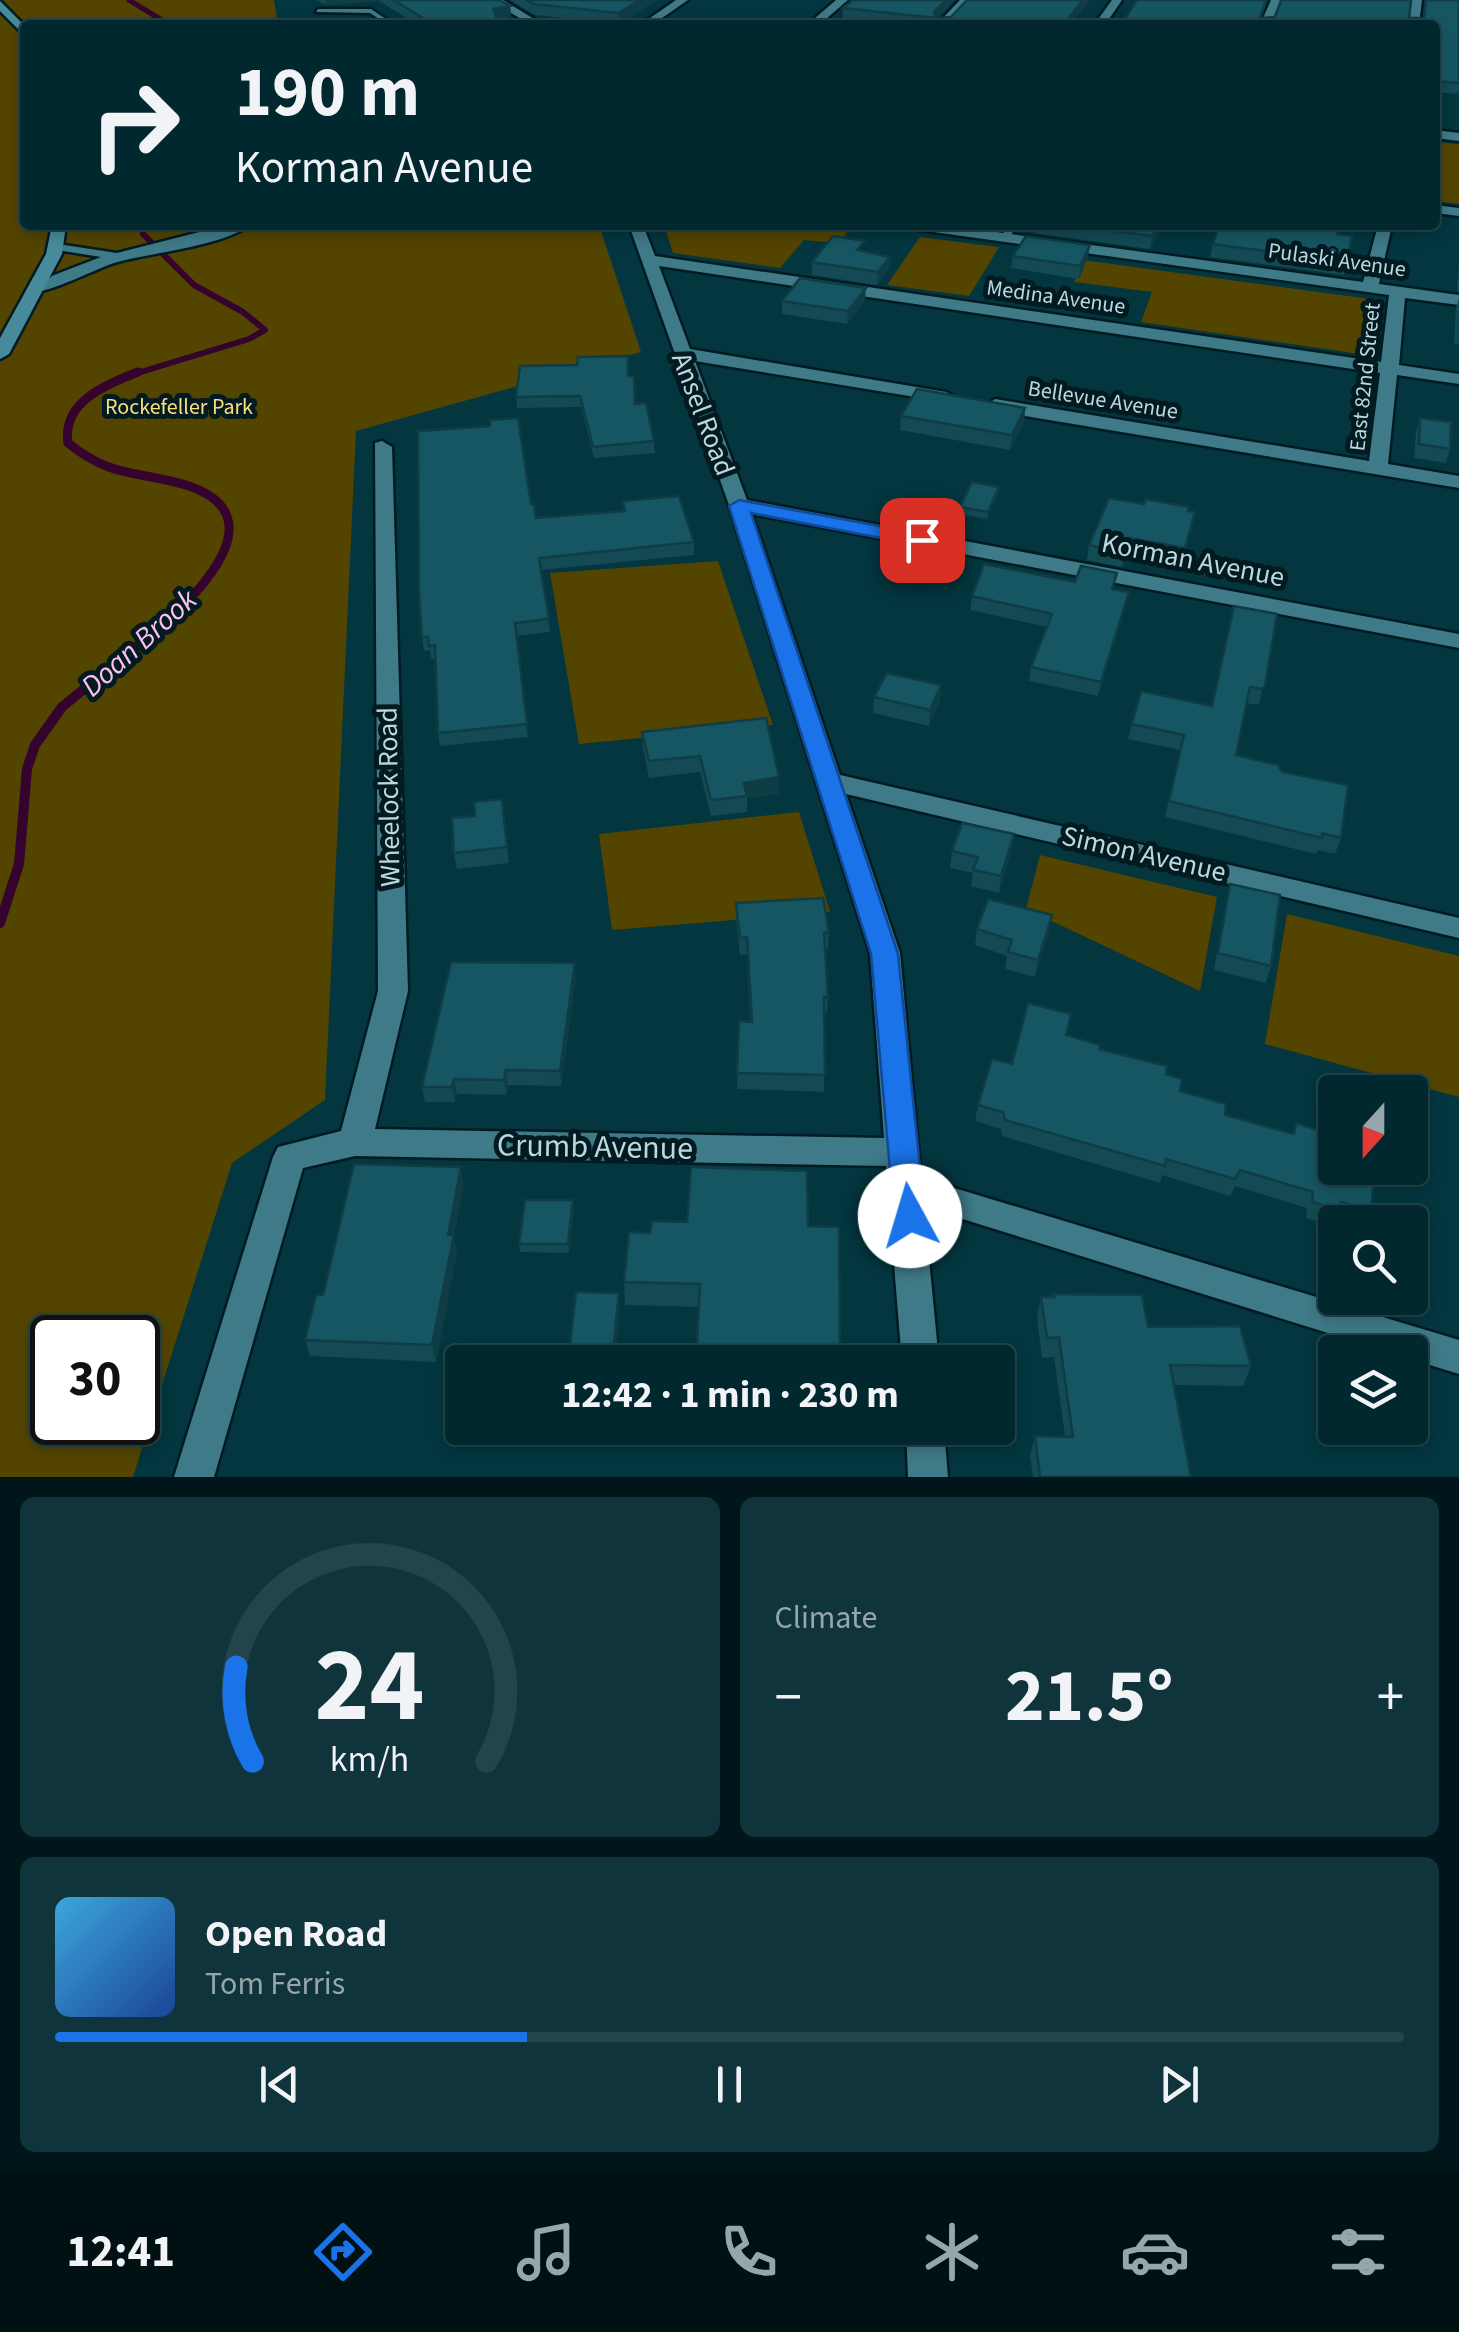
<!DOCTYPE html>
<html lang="en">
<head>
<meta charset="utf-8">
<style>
	:root { --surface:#02282f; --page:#10343b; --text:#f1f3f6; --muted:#96a6aa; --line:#23444b; --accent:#1a73e8 }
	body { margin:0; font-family:"Source Sans 3",sans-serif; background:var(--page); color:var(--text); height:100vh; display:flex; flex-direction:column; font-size:38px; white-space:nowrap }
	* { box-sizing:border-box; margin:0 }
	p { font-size:32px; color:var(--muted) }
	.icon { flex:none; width:55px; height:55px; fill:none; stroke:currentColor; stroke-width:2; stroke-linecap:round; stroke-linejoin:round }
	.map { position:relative; height:1477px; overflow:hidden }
	.sheet { display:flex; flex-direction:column; gap:20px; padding:20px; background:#01161a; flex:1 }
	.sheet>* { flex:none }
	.hud { position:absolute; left:20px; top:20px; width:1420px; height:210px; border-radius:10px; box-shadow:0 5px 15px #0003,0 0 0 2px var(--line); background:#02282f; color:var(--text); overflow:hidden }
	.needle { width:65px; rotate:201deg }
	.tools { position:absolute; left:1318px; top:1075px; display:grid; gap:20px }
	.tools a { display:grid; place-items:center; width:110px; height:110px; border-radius:10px; background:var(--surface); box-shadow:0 5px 15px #0003,0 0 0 2px var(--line); font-size:50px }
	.speed { position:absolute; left:30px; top:1315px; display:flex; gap:20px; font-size:50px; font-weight:700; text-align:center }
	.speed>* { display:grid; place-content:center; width:130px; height:130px; border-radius:50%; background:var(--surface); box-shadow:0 5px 15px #0003,0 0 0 2px var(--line); line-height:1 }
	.speed .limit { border:5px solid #111; border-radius:15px; background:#fff; color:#111 }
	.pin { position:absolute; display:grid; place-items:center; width:85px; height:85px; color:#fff; margin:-42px; border-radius:20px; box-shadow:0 5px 15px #0006 }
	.me { position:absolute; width:110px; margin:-55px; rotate:354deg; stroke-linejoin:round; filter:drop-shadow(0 0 8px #0008) }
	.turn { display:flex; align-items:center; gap:35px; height:210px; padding:0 50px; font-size:45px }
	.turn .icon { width:130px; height:130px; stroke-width:2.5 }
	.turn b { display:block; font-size:70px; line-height:85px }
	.big { font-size:75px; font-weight:700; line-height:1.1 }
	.sheet .widget { flex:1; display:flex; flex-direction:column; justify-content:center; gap:15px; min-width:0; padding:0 35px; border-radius:15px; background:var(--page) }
	.sheet .dial { align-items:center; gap:0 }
	.dial svg { height:260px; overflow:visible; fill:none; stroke:var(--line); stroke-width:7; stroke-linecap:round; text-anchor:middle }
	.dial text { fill:var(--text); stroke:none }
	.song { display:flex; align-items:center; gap:30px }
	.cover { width:120px; height:120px; border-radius:15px; background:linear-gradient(135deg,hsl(200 70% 55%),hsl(220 70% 35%)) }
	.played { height:10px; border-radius:5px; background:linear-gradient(90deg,var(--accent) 35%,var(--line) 35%) }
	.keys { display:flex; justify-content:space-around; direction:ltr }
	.heat { display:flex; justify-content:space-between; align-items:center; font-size:55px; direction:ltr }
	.sheet .tiles { flex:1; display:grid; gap:20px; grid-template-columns:1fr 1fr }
	.widget:last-child { grid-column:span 2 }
	.trip { position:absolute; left:445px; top:1345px; width:570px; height:100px; border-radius:10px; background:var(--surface); box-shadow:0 5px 15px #0003,0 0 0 2px var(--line); font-weight:700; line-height:100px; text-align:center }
	.dock { display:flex; height:160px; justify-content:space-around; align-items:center; background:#011013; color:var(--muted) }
	.dock .icon { width:70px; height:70px }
	.dock .current { color:var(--accent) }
	.dock b { font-size:45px; color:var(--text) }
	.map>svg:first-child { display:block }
	.green { fill:#534400; fill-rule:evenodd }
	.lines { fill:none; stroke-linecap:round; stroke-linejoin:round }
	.stream-far3 { stroke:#36032f; stroke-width:5 }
	.stream-far2 { stroke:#36032f; stroke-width:6 }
	.stream-far1 { stroke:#36032f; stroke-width:9 }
	.stream { stroke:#36032f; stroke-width:10 }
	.lane-casing { stroke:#001c22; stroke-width:5 }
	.street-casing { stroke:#001c22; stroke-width:5 }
	.secondary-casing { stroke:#001c22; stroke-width:5 }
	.lane { fill:#3f7a88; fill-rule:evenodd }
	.street { fill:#3f7a88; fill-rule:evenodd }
	.secondary { fill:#478b9b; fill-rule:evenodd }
	.wall { fill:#134a54 }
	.shaded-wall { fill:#0f3c45 }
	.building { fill:#165662; stroke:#0f3c45; stroke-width:2.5 }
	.route { fill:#1a73e8; stroke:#114b97; stroke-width:2.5 }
	.labels { text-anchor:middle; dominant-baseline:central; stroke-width:10; stroke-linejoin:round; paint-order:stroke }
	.far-street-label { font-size:22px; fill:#bbd8df; stroke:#031b20 }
	.far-park-label { font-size:22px; fill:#f9df7e; stroke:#031b20 }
	.street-label { font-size:28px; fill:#bbd8df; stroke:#031b20 }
	.water-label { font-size:30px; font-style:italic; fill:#fdc1f0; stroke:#031b20 }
	.near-street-label { font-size:32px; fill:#bbd8df; stroke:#031b20 }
</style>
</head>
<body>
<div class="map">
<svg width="1459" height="1477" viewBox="0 0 1459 1477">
	<rect width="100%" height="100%" fill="#03363f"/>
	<!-- green -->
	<g class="green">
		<path d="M0,0H274L278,25H25V225H599L641,352L356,431L325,1100L232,1163L133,1477H0ZM52,1338H138V1422H52Z"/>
		<path d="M1435,142L1459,144V204L1435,201Z"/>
		<path d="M664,225H836L851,227L838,243L804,240L780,268L673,253Z"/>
		<path d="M920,237L999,247L969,296L887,285Z"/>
		<path d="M1083,260L1370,299L1360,354L1141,322L1152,292L1074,282Z"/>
		<path d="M718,561L773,725L579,744L550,573Z"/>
		<path d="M799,812L830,912L612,930L599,834Z"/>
		<path d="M1040,855L1217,897L1200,991L1026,909Z"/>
		<path d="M1287,914L1459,956V1097L1265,1044Z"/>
	</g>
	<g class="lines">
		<!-- stream-far3 -->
		<path class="stream-far3" d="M129,0L170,25"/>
		<!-- stream-far2 -->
		<path class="stream-far2" d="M131,375L249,339L265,330L243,312L194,285L143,234V225"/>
		<!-- stream-far1 -->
		<path class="stream-far1" d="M131,651C171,620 291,521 189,486C139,470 114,480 68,443C62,402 105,385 138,372"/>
		<!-- stream -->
		<path class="stream" d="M0,923L19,864L27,769L35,745L62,707L134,648"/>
		<defs>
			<g id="lane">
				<path d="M318,9H371L395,25H388L370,13L316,12Z"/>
				<path d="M1009,225H1017L1008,240H1002L1000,238Z"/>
			</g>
			<g id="street">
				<path d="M490,0H503L544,25H531Z"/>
				<path d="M676,0H688L652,25H640Z"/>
				<path d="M836,0H848L819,25H807Z"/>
				<path d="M960,0H971L947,25H936Z"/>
				<path d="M1112,0H1122L1105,25H1094Z"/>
				<path d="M1271,0H1281L1270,25H1260Z"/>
				<path d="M1412,0H1422L1419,25H1409Z"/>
				<path d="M1435,130L1459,133V141L1435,138Z"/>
				<path d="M1435,205L1459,208V216L1435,213Z"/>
				<path d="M227,225H250C220,247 152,252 114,263C95,269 38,299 27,291L54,275L101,257L51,249V243L117,253Z"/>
				<path d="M629,225H643L655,256L1381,362L1389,295L912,229L905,225H945L1363,282L1378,225H1392L1379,284L1459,295V305L1405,298L1399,365L1459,374V384L1397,375L1388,464L1459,476V488L995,411L986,405L995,399L1369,461L1380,373L659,266L690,349L946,392L955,397L946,402L695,361L747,500L1459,634V648L752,514L840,775L1459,918V938L846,794L900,953L921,1178L1459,1340V1374L1410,1359V1352H1389L924,1207L939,1362H902L886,1166L355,1156L303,1168L214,1477H174L273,1157L278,1147L341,1131L378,991L375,443L382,441L392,447L408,991L375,1129L884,1138L870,953L729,505Z"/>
				<path d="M906,1428H944L948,1477H908Z"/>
			</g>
			<g id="secondary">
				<path d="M0,1L25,26V36L0,11Z"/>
				<path d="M52,225H66L62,254L9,354L0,359V338L46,254Z"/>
			</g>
		</defs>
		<!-- lane casing -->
		<use href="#lane" class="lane-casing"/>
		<!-- street casing -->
		<use href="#street" class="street-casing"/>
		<!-- secondary casing -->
		<use href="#secondary" class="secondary-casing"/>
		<!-- lane -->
		<use href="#lane" class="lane"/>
		<!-- street -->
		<use href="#street" class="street"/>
		<!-- secondary -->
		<use href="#secondary" class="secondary"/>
	</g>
	<!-- wall -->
	<g class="wall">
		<path d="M316,0H499L510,6L511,17L497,19L499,25H418L379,1L327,5Z"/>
		<path d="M510,0H657L619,24L535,15Z"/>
		<path d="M955,0L936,20V25H902L843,19V8Z"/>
		<path d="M967,0H1090L1070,25H939V18L951,17Z"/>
		<path d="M1137,0H1267L1261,18H1423L1425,0H1459V90L1457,94L1435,92V25H1121Z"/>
		<path d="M1035,225H1162L1150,249L1034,233Z"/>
		<path d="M1337,234L1347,262L1344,275L1210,257L1213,244Z"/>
		<path d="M864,252L890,257L889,269L877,285L812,275V262Z"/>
		<path d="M1013,256L1088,257L1079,279L1011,268Z"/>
		<path d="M1459,257V292L1457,291Z"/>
		<path d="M1459,298V344L1454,343L1456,308Z"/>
		<path d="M865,300L847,324L782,314V301Z"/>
		<path d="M577,365L628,376L635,404L654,441L655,453L594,458L581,407L517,408L516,397Z"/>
		<path d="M1025,408L1024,422L1010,450L900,430L901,416Z"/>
		<path d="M1420,418L1450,449L1446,463L1414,458L1416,432Z"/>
		<path d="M999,487L998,494L987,519L959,514L960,507Z"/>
		<path d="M623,501L694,542V555L541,570L550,632L516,636L528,737L440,746L438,733L435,659H431L430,650L424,651L422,637L531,504L536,518L623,511Z"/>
		<path d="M1188,511L1192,527L1182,563L1126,553L1122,567L1087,560L1089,545Z"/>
		<path d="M1114,589L1126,606L1098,696L1029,681L1031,667L1047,627L970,610L972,596Z"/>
		<path d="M1277,614L1260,701L1257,705L1247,703L1236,755L1282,772L1341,838L1335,854L1318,850L1316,854L1165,817L1180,750L1128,739L1132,724L1211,706Z"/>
		<path d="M874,697L940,701L929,726L873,713Z"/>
		<path d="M766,718L779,794L747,798V812L711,816L700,772L649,778L643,748L642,732Z"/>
		<path d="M502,799L509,863L457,869L454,853L475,816Z"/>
		<path d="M1014,834L1011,851L999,893L971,886L973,873L950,868L952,851Z"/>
		<path d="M1230,884L1271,966L1266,983L1214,970L1226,900Z"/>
		<path d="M736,903L829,932L828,949H825L828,997L827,1013H825L824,1092L737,1089L739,1021L750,1022L747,954L740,955L736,920Z"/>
		<path d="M977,929L1049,931L1035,977L1005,969L1007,956L975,945Z"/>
		<path d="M576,978L561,1086L508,1085L506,1095L457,1094L455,1102H425L422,1087Z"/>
		<path d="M1067,1035L1166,1074L1180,1091L1225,1115L1292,1134L1296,1123L1323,1144L1371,1211L1366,1222H1348L1337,1219L1334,1227L1306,1218L1307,1208L1235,1186L1230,1196L1162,1175L1160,1183L1002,1136L1001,1129L975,1121L978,1105L1012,1064Z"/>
		<path d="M807,1171L699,1307L625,1305L624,1282L650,1233L687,1222Z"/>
		<path d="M464,1183L454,1236L457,1252L436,1362L310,1356L305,1340L323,1295Z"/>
		<path d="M574,1209L569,1253L520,1252L519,1244Z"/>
		<path d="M1052,1294L1148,1327L1251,1366L1243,1386L1174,1385L1191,1477H1033L1030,1456L1035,1436H1065L1054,1357L1042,1358L1037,1317L1041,1297H1052Z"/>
		<path d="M695,1428H839V1434L695,1429Z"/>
	</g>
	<!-- shaded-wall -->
	<g class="shaded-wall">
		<path d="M326,0H379V1L327,5Z"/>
		<path d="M640,0H657L619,24L618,13Z"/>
		<path d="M946,0H955L936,20L934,12Z"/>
		<path d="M1083,0H1090L1070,25H1063Z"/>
		<path d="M510,6L511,17L494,19L493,9Z"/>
		<path d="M1158,225H1162L1150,249L1152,236Z"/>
		<path d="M1090,245L1088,257L1079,279L1080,266Z"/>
		<path d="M890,257L889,269L877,285L878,272Z"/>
		<path d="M866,288L865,300L847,324L848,311Z"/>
		<path d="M1025,408L1024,422L1010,450L1012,435Z"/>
		<path d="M999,487L998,494L987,519L988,512Z"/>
		<path d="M1129,592L1126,606L1098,696L1101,682Z"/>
		<path d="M941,685L940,701L929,726L930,710Z"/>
		<path d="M779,777V794L747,798L744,783Z"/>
		<path d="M1014,834L1011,851L999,893L1001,876Z"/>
		<path d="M1052,915L1049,931L1035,977L1038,960Z"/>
		<path d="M575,963L576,978L561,1086L560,1071Z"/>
		<path d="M506,1070L508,1085L506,1095L504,1080Z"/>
		<path d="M454,1079L457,1094L455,1102L452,1087Z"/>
		<path d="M461,1167L464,1183L454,1236L457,1252L436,1362L432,1345L448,1235Z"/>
		<path d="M573,1200L574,1209L569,1253L568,1244Z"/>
		<path d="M619,1293L620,1310L615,1362H612Z"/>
	</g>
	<!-- building -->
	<g class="building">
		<path d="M394,0H499L510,6L493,9L499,25H434Z"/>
		<path d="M527,0H640L618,13L534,4Z"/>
		<path d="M853,0H946L934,12L936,18L843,8Z"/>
		<path d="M967,0H1083L1063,25H955L960,20L939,18L951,17Z"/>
		<path d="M1137,0H1266L1260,18L1275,17L1281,0H1411L1409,18H1424L1426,0H1459V83L1435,81V25H1121Z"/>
		<path d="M1068,225H1158L1152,236Z"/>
		<path d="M1219,225H1339L1337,234L1352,236L1347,262L1213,244Z"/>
		<path d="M833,236L865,241L857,250L890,257L878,272L812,262Z"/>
		<path d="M1026,236L1090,245L1080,266L1013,256Z"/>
		<path d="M800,278L866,288L848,311L782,301Z"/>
		<path d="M628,356V376H634L635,404L646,403L654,441L593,447L580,396L516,397L520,366L577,365L578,357Z"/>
		<path d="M917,389L1025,408L1012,435L901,416Z"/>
		<path d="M518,418L531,504H534L536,518L625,511L623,501L679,496L694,542L539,558L549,619L515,623L527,724L438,733L435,645L429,646L428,637H422L419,592L418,431L490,426V420Z"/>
		<path d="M1420,418L1451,422L1450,449L1419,444Z"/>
		<path d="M972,482L999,487L988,512L960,507Z"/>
		<path d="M1109,498L1144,504L1146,499L1189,507L1188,511L1195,512L1185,548L1129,538L1124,552L1089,545Z"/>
		<path d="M984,564L1075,582L1081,566L1117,573L1112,589L1129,592L1101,682L1031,667L1052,614L972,596Z"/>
		<path d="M1234,606L1277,614L1265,686L1262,689L1250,687L1236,755L1278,765L1282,772L1348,785L1341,838L1322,833V838L1169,801L1184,735L1132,724L1141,691L1212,706Z"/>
		<path d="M887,673L941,685L930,710L874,697Z"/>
		<path d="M766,718L779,777L744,783L747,796L711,800L700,756L649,761L642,732Z"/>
		<path d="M502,799L507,847L454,853L452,818L475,816L474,802Z"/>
		<path d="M962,823L1014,834L1001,876L973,870L978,857L952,851Z"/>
		<path d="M1230,884L1280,895L1271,966L1218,953Z"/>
		<path d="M823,898L829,932L824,933L828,997H824L825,1075L737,1073L739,1021L752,1022L747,937L740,938L736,903Z"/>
		<path d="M988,899L1052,915L1038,960L1008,952L1012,940L977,929Z"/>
		<path d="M451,962L575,963L560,1071L506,1070L504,1080L454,1079L452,1087H422Z"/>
		<path d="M1028,1003L1071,1014L1066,1035L1100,1045L1099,1049L1167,1066L1166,1074L1182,1079L1180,1091L1226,1104L1225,1115L1294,1134L1296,1123L1325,1132L1323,1144L1335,1148V1168H1375L1371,1211L1341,1202V1210L1312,1202L1313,1192L1240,1170L1235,1179L1166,1159L1165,1166L1005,1120L1003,1112L978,1105L992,1059L1012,1064Z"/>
		<path d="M354,1164L461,1167L448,1235H454L432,1345L305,1340L316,1295H323Z"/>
		<path d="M691,1167L807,1171L808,1226L839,1227L840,1362H696L700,1284L624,1282L629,1232L650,1233L652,1221L687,1222Z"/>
		<path d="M525,1200H573L568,1244H519Z"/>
		<path d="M576,1292L619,1293L612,1362H568Z"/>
		<path d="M1052,1294L1142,1295L1148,1327L1240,1326L1251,1366L1170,1365L1191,1477H1040L1035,1436L1073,1437L1059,1337L1047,1338L1041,1297H1054Z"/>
	</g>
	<!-- route -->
	<path class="route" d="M739,500L922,534L932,540L922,546L751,513L898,954L925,1216L921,1226L910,1230L899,1226L894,1216L871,954L729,506Z"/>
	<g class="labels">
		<!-- far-street labels -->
		<g class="far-street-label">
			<text transform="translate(1337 260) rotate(8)">Pulaski Avenue</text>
			<text transform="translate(1056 297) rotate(8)">Medina Avenue</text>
			<text transform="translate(1365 377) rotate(-84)">East 82nd Street</text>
			<text transform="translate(1103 400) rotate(9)">Bellevue Avenue</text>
		</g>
		<!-- far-park labels -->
		<g class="far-park-label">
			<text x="179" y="407">Rockefeller Park</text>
		</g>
		<!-- street labels -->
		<g class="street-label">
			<text transform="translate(703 414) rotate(69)">Ansel Road</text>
			<text transform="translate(1193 560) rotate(11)">Korman Avenue</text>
			<text transform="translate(389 797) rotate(-91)">Wheelock Road</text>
			<text transform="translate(1144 854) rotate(13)">Simon Avenue</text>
		</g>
		<!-- water labels -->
		<g class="water-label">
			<text transform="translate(139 643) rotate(-42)">Doan Brook</text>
		</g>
		<!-- near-street labels -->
		<g class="near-street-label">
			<text transform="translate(595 1147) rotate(1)">Crumb Avenue</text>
		</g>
	</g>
</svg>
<div class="tools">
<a><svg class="needle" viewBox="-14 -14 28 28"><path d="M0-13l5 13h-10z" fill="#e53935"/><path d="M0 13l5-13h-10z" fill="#96a6aa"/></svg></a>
<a><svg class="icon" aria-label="search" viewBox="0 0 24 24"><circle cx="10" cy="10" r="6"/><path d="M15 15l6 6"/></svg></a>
<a><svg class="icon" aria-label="layers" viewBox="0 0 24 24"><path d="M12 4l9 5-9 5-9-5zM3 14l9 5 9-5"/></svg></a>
</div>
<div class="speed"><div class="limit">30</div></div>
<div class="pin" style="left:922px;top:540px;background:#d93025"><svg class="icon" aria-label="arrive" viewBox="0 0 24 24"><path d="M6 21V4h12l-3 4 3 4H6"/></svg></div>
<svg class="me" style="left:910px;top:1216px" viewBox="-20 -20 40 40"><circle r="19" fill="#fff"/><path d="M0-13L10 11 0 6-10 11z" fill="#1a73e8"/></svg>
<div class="trip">12:42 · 1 min · 230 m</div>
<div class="hud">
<div class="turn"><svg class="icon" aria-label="right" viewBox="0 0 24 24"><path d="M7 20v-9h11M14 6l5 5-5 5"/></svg><div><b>190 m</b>Korman Avenue</div></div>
</div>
</div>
<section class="sheet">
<div class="tiles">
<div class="widget dial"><svg viewBox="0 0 100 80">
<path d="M14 69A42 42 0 1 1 86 69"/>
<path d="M14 69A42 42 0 0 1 9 40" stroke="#1a73e8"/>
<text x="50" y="56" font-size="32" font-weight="700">24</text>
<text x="50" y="72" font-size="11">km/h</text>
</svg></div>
<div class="widget"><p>Climate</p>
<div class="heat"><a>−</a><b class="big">21.5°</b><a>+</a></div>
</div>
<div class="widget">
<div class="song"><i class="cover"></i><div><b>Open Road</b><p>Tom Ferris</p></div></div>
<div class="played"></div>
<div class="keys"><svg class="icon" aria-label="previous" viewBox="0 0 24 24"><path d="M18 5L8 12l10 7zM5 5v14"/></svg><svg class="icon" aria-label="pause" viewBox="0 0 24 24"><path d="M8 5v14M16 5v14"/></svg><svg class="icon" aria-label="next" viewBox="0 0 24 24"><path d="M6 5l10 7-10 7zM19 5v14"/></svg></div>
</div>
</div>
</section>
<nav class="dock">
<b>12:41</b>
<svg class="icon current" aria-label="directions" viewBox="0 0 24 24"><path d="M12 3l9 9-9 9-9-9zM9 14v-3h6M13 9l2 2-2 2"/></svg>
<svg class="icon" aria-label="music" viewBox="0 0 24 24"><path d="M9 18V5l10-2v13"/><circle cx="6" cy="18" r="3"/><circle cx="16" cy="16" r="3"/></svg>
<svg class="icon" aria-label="phone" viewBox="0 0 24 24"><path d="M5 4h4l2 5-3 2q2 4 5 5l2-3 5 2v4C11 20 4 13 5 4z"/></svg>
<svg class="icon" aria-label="climate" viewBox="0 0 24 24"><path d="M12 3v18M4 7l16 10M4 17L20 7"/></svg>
<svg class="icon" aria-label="car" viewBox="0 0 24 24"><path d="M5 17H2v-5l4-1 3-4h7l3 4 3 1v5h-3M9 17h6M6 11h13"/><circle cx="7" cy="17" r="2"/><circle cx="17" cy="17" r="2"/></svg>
<svg class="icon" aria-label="filters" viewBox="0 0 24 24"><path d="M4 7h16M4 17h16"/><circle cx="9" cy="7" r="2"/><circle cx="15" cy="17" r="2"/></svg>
</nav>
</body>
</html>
